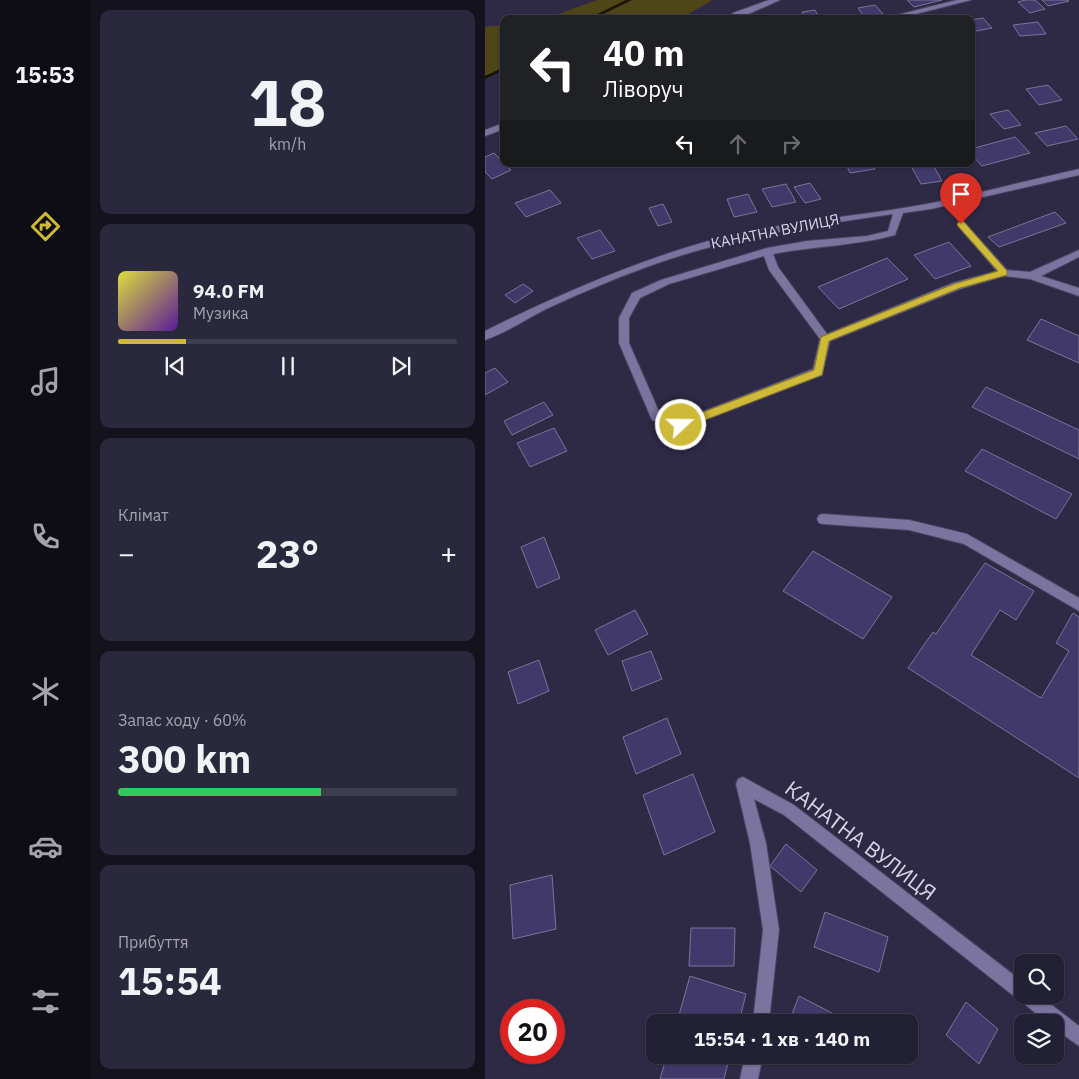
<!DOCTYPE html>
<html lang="uk">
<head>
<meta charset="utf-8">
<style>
	:root { --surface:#222034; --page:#2a283c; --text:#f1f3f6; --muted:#a2a3ac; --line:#3f3e4f; --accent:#ceb938 }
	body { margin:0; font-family:"IBM Plex Sans",sans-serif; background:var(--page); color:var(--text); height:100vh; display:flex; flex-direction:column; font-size:19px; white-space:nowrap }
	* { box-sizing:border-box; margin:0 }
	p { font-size:16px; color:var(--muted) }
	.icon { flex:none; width:28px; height:28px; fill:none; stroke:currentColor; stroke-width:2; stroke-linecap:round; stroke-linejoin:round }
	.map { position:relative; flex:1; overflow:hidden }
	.details { display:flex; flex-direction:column; gap:10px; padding:10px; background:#13121d; width:395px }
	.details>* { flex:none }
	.banner { position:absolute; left:15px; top:15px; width:475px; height:152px; border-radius:10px; box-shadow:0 1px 4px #0004,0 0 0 1px var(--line); background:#202124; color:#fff; overflow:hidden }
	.controls { position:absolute; left:529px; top:954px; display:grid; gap:10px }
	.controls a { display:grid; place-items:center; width:50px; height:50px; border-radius:10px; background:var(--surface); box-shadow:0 1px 4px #0004,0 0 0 1px var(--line); font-size:25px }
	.speed { position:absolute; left:15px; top:999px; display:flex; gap:10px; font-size:25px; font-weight:700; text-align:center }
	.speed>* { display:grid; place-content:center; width:65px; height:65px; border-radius:50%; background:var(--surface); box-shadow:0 1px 4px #0004,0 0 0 1px var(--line); line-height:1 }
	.speed .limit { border:8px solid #d22; background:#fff; color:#111 }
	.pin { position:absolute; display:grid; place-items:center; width:42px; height:42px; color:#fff; margin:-51px -21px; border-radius:50% 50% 50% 0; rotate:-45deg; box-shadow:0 0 5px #0007 }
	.pin .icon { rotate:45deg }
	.me { position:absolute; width:55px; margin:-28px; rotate:69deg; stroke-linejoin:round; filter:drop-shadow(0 0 4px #0008) }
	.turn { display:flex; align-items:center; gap:18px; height:105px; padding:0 20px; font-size:22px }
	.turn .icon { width:65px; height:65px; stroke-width:2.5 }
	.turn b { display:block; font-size:35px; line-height:42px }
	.lanes { display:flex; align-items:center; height:48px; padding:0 20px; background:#0003; justify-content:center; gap:25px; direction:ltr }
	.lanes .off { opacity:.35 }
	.big { font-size:38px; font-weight:800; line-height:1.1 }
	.details .card { flex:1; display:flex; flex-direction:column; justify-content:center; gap:8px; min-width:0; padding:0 18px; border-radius:10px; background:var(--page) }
	.details .dial { align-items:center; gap:0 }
	.dial b { font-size:65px; line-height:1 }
	.song { display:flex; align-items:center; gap:15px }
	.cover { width:60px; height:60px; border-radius:8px; background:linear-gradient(135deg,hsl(60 70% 55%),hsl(270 70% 35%)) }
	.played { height:5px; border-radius:2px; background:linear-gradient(90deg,var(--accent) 20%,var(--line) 20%) }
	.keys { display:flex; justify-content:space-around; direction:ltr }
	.heat { display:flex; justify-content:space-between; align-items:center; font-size:28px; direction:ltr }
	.charge { height:8px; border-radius:4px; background:linear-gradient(90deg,#34c759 60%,var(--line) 0) }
	.trip { position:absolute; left:161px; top:1014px; width:272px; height:50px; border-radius:10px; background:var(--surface); box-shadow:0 1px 4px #0004,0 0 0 1px var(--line); font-weight:800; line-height:50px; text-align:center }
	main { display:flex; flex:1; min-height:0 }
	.tabs { display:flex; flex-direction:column; width:90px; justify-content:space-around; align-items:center; background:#0e0d15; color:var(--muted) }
	.tabs .icon { width:35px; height:35px }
	.tabs .selected { color:var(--accent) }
	.tabs b { font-size:22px; color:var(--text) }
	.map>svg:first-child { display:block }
	.green { fill:#4e4617 }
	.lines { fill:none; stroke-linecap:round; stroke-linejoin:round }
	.stream { fill:#171402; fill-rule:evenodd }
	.building { fill:#42396b; stroke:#797596 }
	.minor-casing { stroke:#494560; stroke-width:2 }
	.minor { fill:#7a749f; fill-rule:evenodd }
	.route { fill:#ceb938; stroke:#867824 }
	.labels { text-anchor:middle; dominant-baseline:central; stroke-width:5; stroke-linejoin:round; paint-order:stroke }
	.far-street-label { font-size:15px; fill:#d6d4e7; stroke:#2e2a46 }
	.near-street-label { font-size:21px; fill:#d6d4e7; stroke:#2e2a46 }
</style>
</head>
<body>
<main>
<nav class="tabs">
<b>15:53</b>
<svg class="icon selected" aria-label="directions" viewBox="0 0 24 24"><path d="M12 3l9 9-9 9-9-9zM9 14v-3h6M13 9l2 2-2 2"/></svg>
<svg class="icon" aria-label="music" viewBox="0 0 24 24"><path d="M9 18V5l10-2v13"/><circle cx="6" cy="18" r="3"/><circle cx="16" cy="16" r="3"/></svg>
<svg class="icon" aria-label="phone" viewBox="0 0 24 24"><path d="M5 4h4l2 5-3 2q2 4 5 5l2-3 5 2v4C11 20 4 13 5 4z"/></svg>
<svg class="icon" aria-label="climate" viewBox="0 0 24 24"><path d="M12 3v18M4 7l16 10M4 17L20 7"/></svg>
<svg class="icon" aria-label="car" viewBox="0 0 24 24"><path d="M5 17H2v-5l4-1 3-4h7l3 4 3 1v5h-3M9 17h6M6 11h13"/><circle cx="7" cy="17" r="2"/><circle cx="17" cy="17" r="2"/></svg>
<svg class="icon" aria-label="filters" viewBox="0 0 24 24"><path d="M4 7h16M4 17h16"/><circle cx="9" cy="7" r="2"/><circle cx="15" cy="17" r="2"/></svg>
</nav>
<section class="details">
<div class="card dial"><b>18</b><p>km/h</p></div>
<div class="card">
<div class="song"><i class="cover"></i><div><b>94.0 FM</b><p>Музика</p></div></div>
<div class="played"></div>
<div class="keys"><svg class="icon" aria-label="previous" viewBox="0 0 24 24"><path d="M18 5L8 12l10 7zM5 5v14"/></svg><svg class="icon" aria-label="pause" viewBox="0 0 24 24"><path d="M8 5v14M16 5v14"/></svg><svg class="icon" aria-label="next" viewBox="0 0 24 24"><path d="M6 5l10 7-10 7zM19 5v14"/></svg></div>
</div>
<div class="card"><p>Клімат</p>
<div class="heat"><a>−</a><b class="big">23°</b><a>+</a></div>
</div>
<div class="card"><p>Запас ходу · 60%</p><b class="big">300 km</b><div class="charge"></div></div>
<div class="card"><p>Прибуття</p><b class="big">15:54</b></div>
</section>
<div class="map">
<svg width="594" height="1079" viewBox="0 0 594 1079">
	<rect width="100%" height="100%" fill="#2e2a46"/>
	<!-- green -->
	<g class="green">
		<path d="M112,0H228L194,19H60Z"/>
		<path d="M19,25V71L0,76V27Z"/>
	</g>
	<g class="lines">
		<!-- stream -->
		<g class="stream">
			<path d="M141,0H147L108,19H102Z"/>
			<path d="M19,67V70L0,79V76Z"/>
		</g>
	</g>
	<!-- building -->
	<g class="building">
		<path d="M422,0H457L429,7Z"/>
		<path d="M540,0H550L560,9L545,13L533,2Z"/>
		<path d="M557,0H582L584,1L563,6Z"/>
		<path d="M390,5L398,14L380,18L373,8Z"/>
		<path d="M330,10L335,19H321L317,12Z"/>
		<path d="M498,18L507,28L486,32V20Z"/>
		<path d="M553,22L561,34L535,36L528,25Z"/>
		<path d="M563,85L577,100L554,105L541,89Z"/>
		<path d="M523,110L536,125L519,129L505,114Z"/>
		<path d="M581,126L593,139L562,146L550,133Z"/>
		<path d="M530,137L545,153L497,166L486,154V149Z"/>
		<path d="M9,153L26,170L7,179L0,172V157Z"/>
		<path d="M361,164H387L390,169L365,173Z"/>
		<path d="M448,165L457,181L436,184L427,168Z"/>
		<path d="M325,183L336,199L320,203L309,187Z"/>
		<path d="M301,184L311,202L287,207L277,189Z"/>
		<path d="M65,190L76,203L41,217L30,203Z"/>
		<path d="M263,194L272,212L249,217L242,199Z"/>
		<path d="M178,204L187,222L173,226L164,208Z"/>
		<path d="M570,212L581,223L514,247L503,237Z"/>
		<path d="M115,230L130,251L107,259L92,238Z"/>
		<path d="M464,242L486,266L450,279L429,255Z"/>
		<path d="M402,258L423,279L354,309L333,287Z"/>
		<path d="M38,284L48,291L30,303L20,295Z"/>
		<path d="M556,319L594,336V363L542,340Z"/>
		<path d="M10,368L23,382L0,395V373Z"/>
		<path d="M501,387L594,430V459L487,407Z"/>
		<path d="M59,402L68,415L27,435L19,421Z"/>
		<path d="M69,428L82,451L45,467L32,443Z"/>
		<path d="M497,449L587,494L571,519L480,471Z"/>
		<path d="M59,537L75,578L52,588L36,547Z"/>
		<path d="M328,551L407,597L378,639L298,591Z"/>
		<path d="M500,563L549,591L531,620L515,610L486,655L556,698L584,651L571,643L588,613L594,617V778L423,668L448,632L451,634Z"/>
		<path d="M150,610L163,634L123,655L110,630Z"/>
		<path d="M166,651L177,679L147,691L137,661Z"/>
		<path d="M54,660L64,691L33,704L23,672Z"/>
		<path d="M182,718L196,754L151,774L138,737Z"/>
		<path d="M208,774L230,832L179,855L158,795Z"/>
		<path d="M301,844L332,870L316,892L285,866Z"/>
		<path d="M67,875L71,929L28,939L25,885Z"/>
		<path d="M340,912L403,937L394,972L329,947Z"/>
		<path d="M206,928H250L249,966H204Z"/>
		<path d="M205,976L261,994L254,1022H192Z"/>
		<path d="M314,996L347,1013L344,1022H304Z"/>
		<path d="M481,1002L513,1029L494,1064L461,1035Z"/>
		<path d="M182,1055H245L239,1079H175Z"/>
	</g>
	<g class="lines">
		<defs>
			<g id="minor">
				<path d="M284,0H295L252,19H243L248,13Z"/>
				<path d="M472,0H486L411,19H396Z"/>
				<path d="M19,123V129L0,136V130Z"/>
				<path d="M594,169V175L446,209L418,213L410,235C370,246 329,246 288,254L293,267L342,334L468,283L512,271L473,226V222H479L522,270L545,272L594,250V257L556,276L594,288V296L545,279L519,276L475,289L345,341L337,375L196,429L167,420L134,343V318L147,293L176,280L282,248L322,241L382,236L403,231L408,214C324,226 239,238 159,268C126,280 93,294 61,309C41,319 21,333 0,340V331C69,297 139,266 213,244C289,221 369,218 447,203C496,193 545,180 594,169ZM279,256L284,270L335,339L328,369L196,420L175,414L144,343V318L155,298L184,284Z"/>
				<path d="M338,514L424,520L482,534L594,598V611L479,544L424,530L338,524L334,523L332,519L334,515Z"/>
				<path d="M258,777L309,805L538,982V995H554L594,1026V1046L570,1029V1022H562L299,815L269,799L281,843L294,930L284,1022H268L278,930L265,843L251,784L253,779Z"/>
				<path d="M260,1055H278L273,1079H255Z"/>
			</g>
		</defs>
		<!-- minor casing -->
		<use href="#minor" class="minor-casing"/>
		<!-- minor -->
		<use href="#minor" class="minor"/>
	</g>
	<!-- route -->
	<path class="route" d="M476,221L479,222L522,271V275L475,288L344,341L337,375L199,428H192L190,425L192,422L329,370L336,337L469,284L513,271L473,226L472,224Z"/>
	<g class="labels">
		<!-- far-street labels -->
		<g class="far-street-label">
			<text transform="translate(290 231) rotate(-11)">КАНАТНА ВУЛИЦЯ</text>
		</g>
		<!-- near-street labels -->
		<g class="near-street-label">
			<text transform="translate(376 840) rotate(37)">КАНАТНА ВУЛИЦЯ</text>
		</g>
	</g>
</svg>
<div class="controls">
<a><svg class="icon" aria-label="search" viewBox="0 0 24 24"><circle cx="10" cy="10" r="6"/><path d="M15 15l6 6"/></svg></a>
<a><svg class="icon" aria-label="layers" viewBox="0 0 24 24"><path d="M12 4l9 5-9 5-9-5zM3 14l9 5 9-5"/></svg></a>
</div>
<div class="speed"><div class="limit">20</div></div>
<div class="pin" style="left:476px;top:224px;background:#d93025"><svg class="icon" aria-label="arrive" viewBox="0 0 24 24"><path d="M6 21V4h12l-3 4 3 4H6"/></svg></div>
<svg class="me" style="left:196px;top:425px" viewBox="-20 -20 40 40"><circle r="17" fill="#ceb938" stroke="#fff" stroke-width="3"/><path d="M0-11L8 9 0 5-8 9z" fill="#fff"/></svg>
<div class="trip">15:54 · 1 хв · 140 m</div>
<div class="banner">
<div class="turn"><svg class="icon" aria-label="left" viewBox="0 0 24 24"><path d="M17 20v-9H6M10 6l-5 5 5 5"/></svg><div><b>40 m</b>Ліворуч</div></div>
<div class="lanes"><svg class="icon" aria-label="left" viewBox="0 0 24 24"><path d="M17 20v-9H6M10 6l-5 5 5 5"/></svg><svg class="icon off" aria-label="ahead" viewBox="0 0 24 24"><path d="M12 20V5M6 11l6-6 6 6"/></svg><svg class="icon off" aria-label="right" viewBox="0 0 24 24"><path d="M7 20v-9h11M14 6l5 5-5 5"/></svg></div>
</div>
</div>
</main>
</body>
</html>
